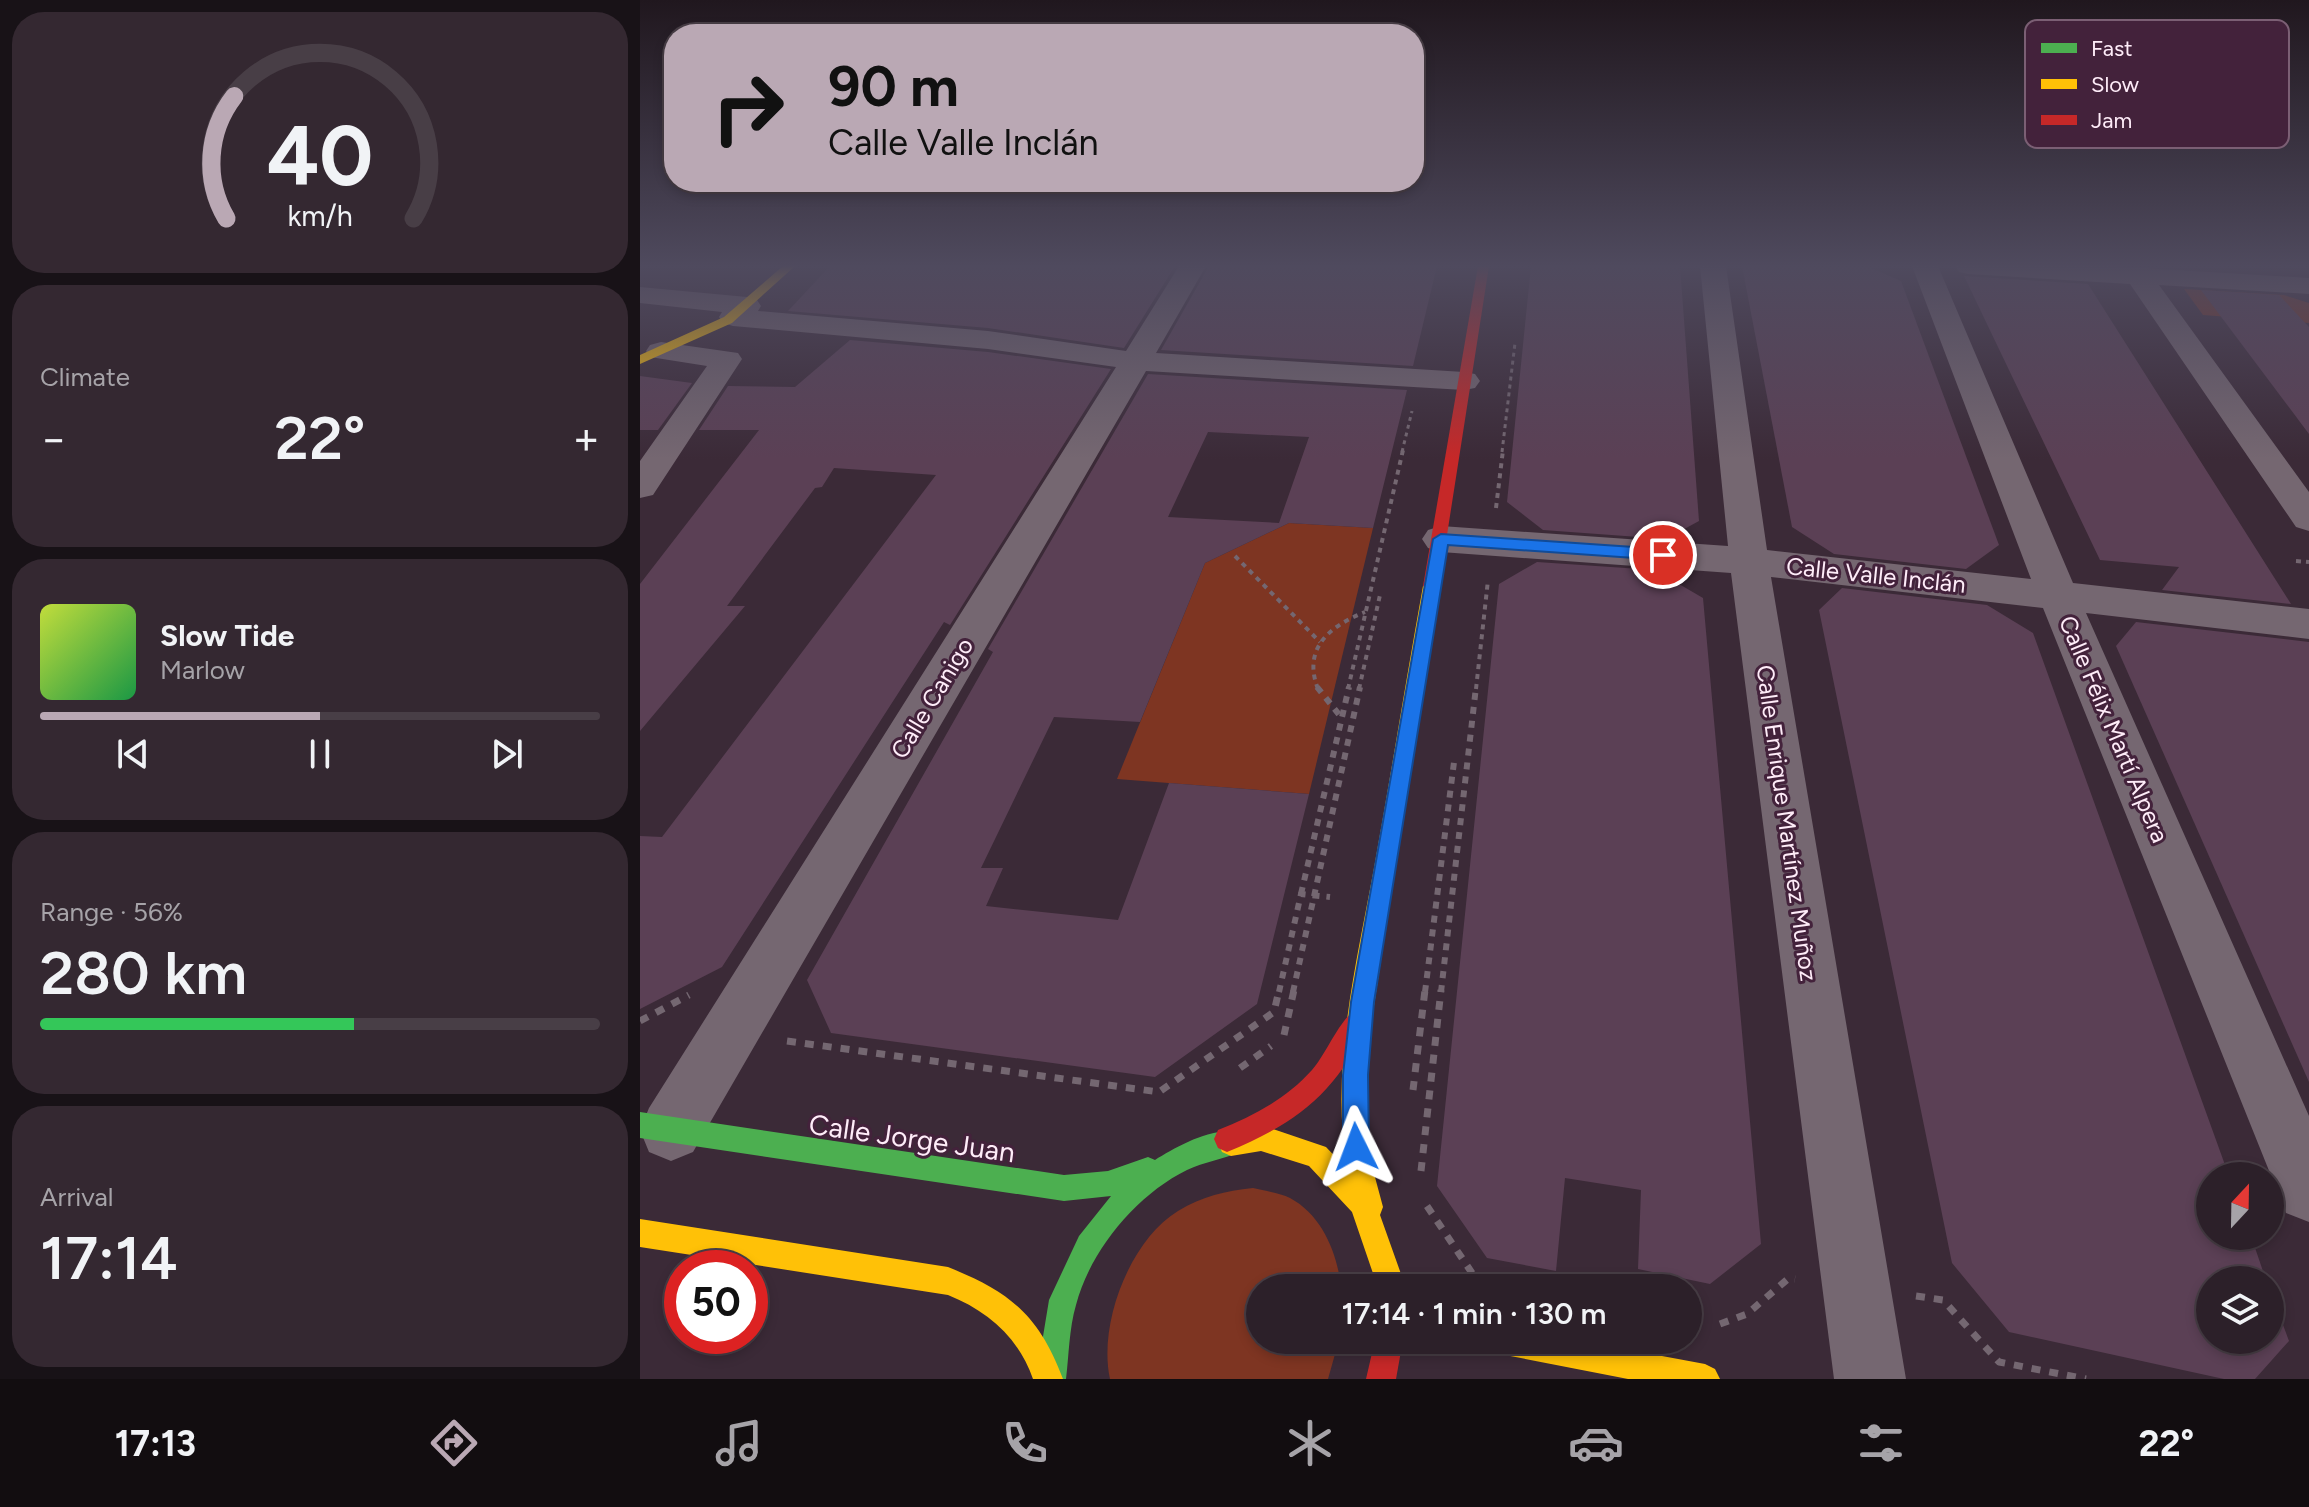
<!DOCTYPE html>
<html lang="en">
<head>
<meta charset="utf-8">
<style>
	:root { --surface:#2c2029; --page:#342831; --text:#f1f3f6; --muted:#a6a3a8; --line:#483e46; --accent:#baa8b4 }
	body { margin:0; font-family:Figtree,sans-serif; background:var(--page); color:var(--text); height:100vh; display:flex; flex-direction:column; font-size:30px; white-space:nowrap }
	* { box-sizing:border-box; margin:0 }
	p { font-size:26px; color:var(--muted) }
	.icon { flex:none; width:44px; height:44px; fill:none; stroke:currentColor; stroke-width:2; stroke-linecap:round; stroke-linejoin:round }
	.map { position:relative; flex:1; overflow:hidden }
	.panel { display:flex; flex-direction:column; gap:12px; padding:12px; background:#181217; width:640px }
	.panel>* { flex:none }
	.hud { position:absolute; left:24px; top:24px; width:760px; height:168px; border-radius:32px; box-shadow:0 4px 12px #0003,0 0 0 2px var(--line); background:#baa8b4; color:#111; overflow:hidden }
	.needle { width:52px; rotate:22deg }
	.controls { position:absolute; left:1556px; top:1162px; display:grid; gap:16px }
	.controls a { display:grid; place-items:center; width:88px; height:88px; border-radius:50%; background:var(--surface); box-shadow:0 4px 12px #0003,0 0 0 2px var(--line); font-size:40px }
	.speed { position:absolute; left:24px; top:1250px; display:flex; gap:16px; font-size:40px; font-weight:700; text-align:center }
	.speed>* { display:grid; place-content:center; width:104px; height:104px; border-radius:50%; background:var(--surface); box-shadow:0 4px 12px #0003,0 0 0 2px var(--line); line-height:1 }
	.speed .limit { border:12px solid #d22; background:#fff; color:#111 }
	.pin { position:absolute; display:grid; place-items:center; width:68px; height:68px; color:#fff; margin:-34px; border:4px solid #fff; border-radius:50%; box-shadow:0 2px 8px #0007 }
	.me { position:absolute; width:88px; margin:-44px; rotate:357deg; stroke-linejoin:round; filter:drop-shadow(0 0 6px #0008) }
	.turn { display:flex; align-items:center; gap:28px; height:168px; padding:0 32px; font-size:36px }
	.turn .icon { width:104px; height:104px; stroke-width:2.5 }
	.turn b { display:block; font-size:56px; line-height:68px }
	.big { font-size:60px; font-weight:600; line-height:1.1 }
	.panel .card { flex:1; display:flex; flex-direction:column; justify-content:center; gap:12px; min-width:0; padding:0 28px; border-radius:32px; background:var(--page) }
	.panel .dial { align-items:center; gap:0 }
	.dial svg { height:208px; overflow:visible; fill:none; stroke:var(--line); stroke-width:7; stroke-linecap:round; text-anchor:middle }
	.dial text { fill:var(--text); stroke:none }
	.song { display:flex; align-items:center; gap:24px }
	.cover { width:96px; height:96px; border-radius:12px; background:linear-gradient(135deg,hsl(70 70% 55%),hsl(140 70% 35%)) }
	.played { height:8px; border-radius:4px; background:linear-gradient(90deg,var(--accent) 50%,var(--line) 50%) }
	.keys { display:flex; justify-content:space-around; direction:ltr }
	.heat { display:flex; justify-content:space-between; align-items:center; font-size:44px; direction:ltr }
	.charge { height:12px; border-radius:6px; background:linear-gradient(90deg,#34c759 56%,var(--line) 0) }
	.trip { position:absolute; left:606px; top:1274px; width:456px; height:80px; border-radius:40px; background:var(--surface); box-shadow:0 4px 12px #0003,0 0 0 2px var(--line); font-weight:600; line-height:80px; text-align:center }
	.tabs { display:flex; height:128px; justify-content:space-around; align-items:center; background:#120d10; color:var(--muted) }
	.tabs .icon { width:56px; height:56px }
	.tabs .on { color:var(--accent) }
	.tabs b { font-size:36px; color:var(--text) }
	main { display:flex; flex:1; min-height:0 }
	.map>svg:first-child { display:block }
	.green { fill:#7e3522 }
	.building { fill:#5b4055; fill-rule:evenodd }
	.lines { fill:none; stroke-linecap:round; stroke-linejoin:round }
	.path-far3 { stroke:#746771; stroke-width:3; stroke-dasharray:4 4; stroke-linecap:butt }
	.path-far2 { stroke:#746771; stroke-width:4; stroke-dasharray:5 5; stroke-linecap:butt }
	.path-far1 { stroke:#746771; stroke-width:6; stroke-dasharray:7 7; stroke-linecap:butt }
	.path { stroke:#746771; stroke-width:7; stroke-dasharray:9 9; stroke-linecap:butt }
	.street { fill:#756771; fill-rule:evenodd }
	.fast { fill:#4caf50; fill-rule:evenodd }
	.slow { fill:#ffc107; fill-rule:evenodd }
	.jam { fill:#c62828; fill-rule:evenodd }
	.route { fill:#1a73e8; stroke:#114b97; stroke-width:2 }
	.labels { text-anchor:middle; dominant-baseline:central; stroke-width:6; stroke-linejoin:round; paint-order:stroke }
	.street-label { font-size:24px; fill:#feecf8; stroke:#43223b }
	.near-street-label { font-size:28px; fill:#feecf8; stroke:#43223b }
	.key { fill:#43223b; stroke:#7b5f74; stroke-width:2 }
	.key-label { font-size:22px; fill:#feecf8 }
</style>
</head>
<body>
<main>
<section class="panel">
<div class="card dial"><svg viewBox="0 0 100 80">
<path d="M14 69A42 42 0 1 1 86 69"/>
<path d="M14 69A42 42 0 0 1 17 22" stroke="#baa8b4"/>
<text x="50" y="56" font-size="32" font-weight="700">40</text>
<text x="50" y="72" font-size="11">km/h</text>
</svg></div>
<div class="card"><p>Climate</p>
<div class="heat"><a>−</a><b class="big">22°</b><a>+</a></div>
</div>
<div class="card">
<div class="song"><i class="cover"></i><div><b>Slow Tide</b><p>Marlow</p></div></div>
<div class="played"></div>
<div class="keys"><svg class="icon" aria-label="previous" viewBox="0 0 24 24"><path d="M18 5L8 12l10 7zM5 5v14"/></svg><svg class="icon" aria-label="pause" viewBox="0 0 24 24"><path d="M8 5v14M16 5v14"/></svg><svg class="icon" aria-label="next" viewBox="0 0 24 24"><path d="M6 5l10 7-10 7zM19 5v14"/></svg></div>
</div>
<div class="card"><p>Range · 56%</p><b class="big">280 km</b><div class="charge"></div></div>
<div class="card"><p>Arrival</p><b class="big">17:14</b></div>
</section>
<div class="map">
<svg width="1669" height="1379" viewBox="0 0 1669 1379">
	<rect width="100%" height="100%" fill="#3b2a37"/>
	<!-- green -->
	<g class="green">
		<path d="M1544,289L1644,295L1669,303V323L1563,315Z"/>
		<path d="M649,523L733,528L669,794L477,779L565,563Z"/>
		<path d="M613,1188C625,1191 640,1193 650,1198C682,1215 698,1254 701,1288H620V1340H699L688,1379H470C458,1325 489,1241 538,1211C563,1196 585,1191 613,1188Z"/>
	</g>
	<!-- building -->
	<g class="building">
		<path d="M190,266H535L484,348L348,328L148,311Z"/>
		<path d="M569,266H797L773,366L521,350Z"/>
		<path d="M891,266H1040L1059,521L1026,539L903,530L867,502Z"/>
		<path d="M1102,266L1231,268L1261,281L1359,545L1326,569L1194,554L1152,527Z"/>
		<path d="M1324,276L1448,284L1651,604L1522,590L1539,567L1460,560Z"/>
		<path d="M1561,290L1639,295L1669,327V434Z"/>
		<path d="M210,340L348,352L471,369L310,625L304,622L82,967L0,1009V836L22,837L296,475L194,468L182,487L175,488L87,606H105L0,731V584L119,430H59L88,386L155,387Z"/>
		<path d="M508,374L767,390L733,528L649,523L565,563L500,722L414,717L341,868H363L346,906L478,920L529,783L669,794L617,1004L515,1077L191,1033L167,980L353,652L348,649ZM568,432L669,437L639,523L528,517Z"/>
		<path d="M0,376L52,383L18,430H0Z"/>
		<path d="M897,562L1015,570L1063,598L1121,1244L1070,1284L998,1269L1001,1190L925,1178L916,1271L847,1258L797,1186L859,584Z"/>
		<path d="M1202,588L1347,605L1393,633L1589,1176H1570V1236H1611L1626,1280H1570V1340H1630V1290L1649,1341L1615,1379H1584L1369,1332L1312,1263L1179,610Z"/>
		<path d="M1496,622L1669,642V1082L1476,646Z"/>
	</g>
	<g class="lines">
		<!-- path-far3 -->
		<g class="path-far3">
			<path d="M762,452L772,411"/>
			<path d="M862,452L875,343"/>
		</g>
		<!-- path-far2 -->
		<g class="path-far2">
			<path d="M856,508L863,450"/>
			<path d="M595,556L680,642"/>
			<path d="M1656,561L1669,562"/>
			<path d="M678,689C662,648 690,626 725,612"/>
			<path d="M708,689L763,450"/>
			<path d="M719,689L740,595"/>
			<path d="M836,689L848,580"/>
		</g>
		<!-- path-far1 -->
		<g class="path-far1">
			<path d="M677,687L701,717"/>
			<path d="M661,894L709,687"/>
			<path d="M639,992L661,894L690,897"/>
			<path d="M653,992L720,687"/>
			<path d="M785,992L814,762"/>
			<path d="M801,992L836,687"/>
		</g>
		<!-- path -->
		<g class="path">
			<path d="M0,1021L49,995"/>
			<path d="M644,1035L654,990"/>
			<path d="M147,1041L519,1092L634,1012L639,990"/>
			<path d="M600,1068L631,1046"/>
			<path d="M773,1090L785,990"/>
			<path d="M781,1171L801,990"/>
			<path d="M787,1206L836,1279L883,1288"/>
			<path d="M1276,1296L1303,1300L1359,1362L1446,1379"/>
			<path d="M1080,1324L1107,1314L1149,1278L1155,1279"/>
		</g>
		<!-- street -->
		<g class="street">
			<path d="M539,266H566L516,353L824,372L835,374L840,381L835,388L824,390L506,371L53,1152L31,1161L9,1152L0,1130L9,1108L476,367L348,349L93,326L83,323L79,317L82,312L0,303V287L107,297L117,300L121,306L118,311L348,331L486,351Z"/>
			<path d="M1060,266H1086L1127,550L1391,579L1272,266H1298L1433,583L1669,609V639L1446,613L1669,1116V1222L1646,1213L1403,608L1131,577L1266,1379H1194L1091,573L801,552L788,548L782,539L788,530L801,526L1088,546Z"/>
			<path d="M1315,266H1470L1669,278V294L1519,285L1669,492V531L1656,527L1490,284L1328,274L1319,272Z"/>
			<path d="M21,342L98,353L102,359L13,495L0,498V461L67,366L10,357L6,351L10,345Z"/>
		</g>
		<!-- fast -->
		<path class="fast" d="M0,1112L424,1175L468,1171L508,1157L515,1160C536,1147 576,1124 600,1134L604,1143L600,1152C583,1159 564,1162 547,1170C496,1195 450,1251 436,1305C429,1329 429,1355 426,1379H396L409,1300L439,1236L471,1196L424,1201L0,1138Z"/>
		<!-- slow -->
		<g class="slow">
			<path d="M143,266H155L92,323L0,364V355L84,317Z"/>
			<path d="M791,580L799,586L729,1038L727,1124L732,1166L743,1207L740,1215L766,1288H738L712,1212L669,1166L621,1151L591,1156L582,1152L578,1143L582,1134L621,1125L686,1147L707,1169C690,1068 716,966 734,868C751,774 766,680 783,586Z"/>
			<path d="M0,1219L308,1267C370,1292 399,1315 423,1379H393C379,1338 348,1311 308,1295L0,1247Z"/>
			<path d="M846,1340H936L1065,1364L1075,1369L1080,1379H988L860,1354L850,1350Z"/>
		</g>
		<!-- jam -->
		<g class="jam">
			<path d="M838,266H849L799,586L791,592L783,586Z"/>
			<path d="M715,1011L723,1015L727,1023C698,1093 655,1124 587,1152L578,1148L574,1139L578,1130C613,1116 646,1099 672,1070C685,1056 701,1017 715,1011Z"/>
			<path d="M735,1340H763L756,1379H726Z"/>
		</g>
	</g>
	<!-- sky -->
	<linearGradient id="sky" x2="0" y2="1"><stop stop-color="#20171e"/><stop offset="0.58" stop-color="#4f4a5e"/><stop offset="1" stop-color="#4f4a5e" stop-opacity="0"/></linearGradient>
	<rect width="1669" height="459" fill="url(#sky)"/>
	<!-- route -->
	<path class="route" d="M801,534L1023,549L1031,555L1023,560L808,545L734,1002L728,1075L729,1147L725,1156L716,1160L707,1156L703,1147V1075L711,1002L793,539Z"/>
	<g class="labels">
		<!-- street labels -->
		<g class="street-label">
			<text transform="translate(1236 575) rotate(6)">Calle Valle Inclán</text>
			<text transform="translate(292 698) rotate(-59)">Calle Canigo</text>
			<text transform="translate(1474 729) rotate(67)">Calle Félix Martí Alpera</text>
			<text transform="translate(1147 823) rotate(82)">Calle Enrique Martínez Muñoz</text>
		</g>
		<!-- near-street labels -->
		<g class="near-street-label">
			<text transform="translate(272 1138) rotate(8)">Calle Jorge Juan</text>
		</g>
	</g>
	<!-- legend -->
	<rect x="1385" y="20" width="264" height="128" rx="12" class="key"/>
	<rect x="1401" y="43" width="36" height="10" fill="#4caf50"/>
	<rect x="1401" y="79" width="36" height="10" fill="#ffc107"/>
	<rect x="1401" y="115" width="36" height="10" fill="#c62828"/>
	<g class="key-label">
		<text x="1451" y="56">Fast</text>
		<text x="1451" y="92">Slow</text>
		<text x="1451" y="128">Jam</text>
	</g>
</svg>
<div class="controls">
<a><svg class="needle" viewBox="-14 -14 28 28"><path d="M0-13l5 13h-10z" fill="#e53935"/><path d="M0 13l5-13h-10z" fill="#a6a3a8"/></svg></a>
<a><svg class="icon" aria-label="layers" viewBox="0 0 24 24"><path d="M12 4l9 5-9 5-9-5zM3 14l9 5 9-5"/></svg></a>
</div>
<div class="speed"><div class="limit">50</div></div>
<div class="pin" style="left:1023px;top:555px;background:#d93025"><svg class="icon" aria-label="arrive" viewBox="0 0 24 24"><path d="M6 21V4h12l-3 4 3 4H6"/></svg></div>
<svg class="me" style="left:716px;top:1147px" viewBox="-20 -20 40 40"><path d="M0-17L14 15 0 8-14 15z" fill="#1a73e8" stroke="#fff" stroke-width="4"/></svg>
<div class="trip">17:14 · 1 min · 130 m</div>
<div class="hud">
<div class="turn"><svg class="icon" aria-label="right" viewBox="0 0 24 24"><path d="M7 20v-9h11M14 6l5 5-5 5"/></svg><div><b>90 m</b>Calle Valle Inclán</div></div>
</div>
</div>
</main>
<nav class="tabs">
<b>17:13</b>
<svg class="icon on" aria-label="directions" viewBox="0 0 24 24"><path d="M12 3l9 9-9 9-9-9zM9 14v-3h6M13 9l2 2-2 2"/></svg>
<svg class="icon" aria-label="music" viewBox="0 0 24 24"><path d="M9 18V5l10-2v13"/><circle cx="6" cy="18" r="3"/><circle cx="16" cy="16" r="3"/></svg>
<svg class="icon" aria-label="phone" viewBox="0 0 24 24"><path d="M5 4h4l2 5-3 2q2 4 5 5l2-3 5 2v4C11 20 4 13 5 4z"/></svg>
<svg class="icon" aria-label="climate" viewBox="0 0 24 24"><path d="M12 3v18M4 7l16 10M4 17L20 7"/></svg>
<svg class="icon" aria-label="car" viewBox="0 0 24 24"><path d="M5 17H2v-5l4-1 3-4h7l3 4 3 1v5h-3M9 17h6M6 11h13"/><circle cx="7" cy="17" r="2"/><circle cx="17" cy="17" r="2"/></svg>
<svg class="icon" aria-label="filters" viewBox="0 0 24 24"><path d="M4 7h16M4 17h16"/><circle cx="9" cy="7" r="2"/><circle cx="15" cy="17" r="2"/></svg>
<b>22°</b>
</nav>
</body>
</html>
